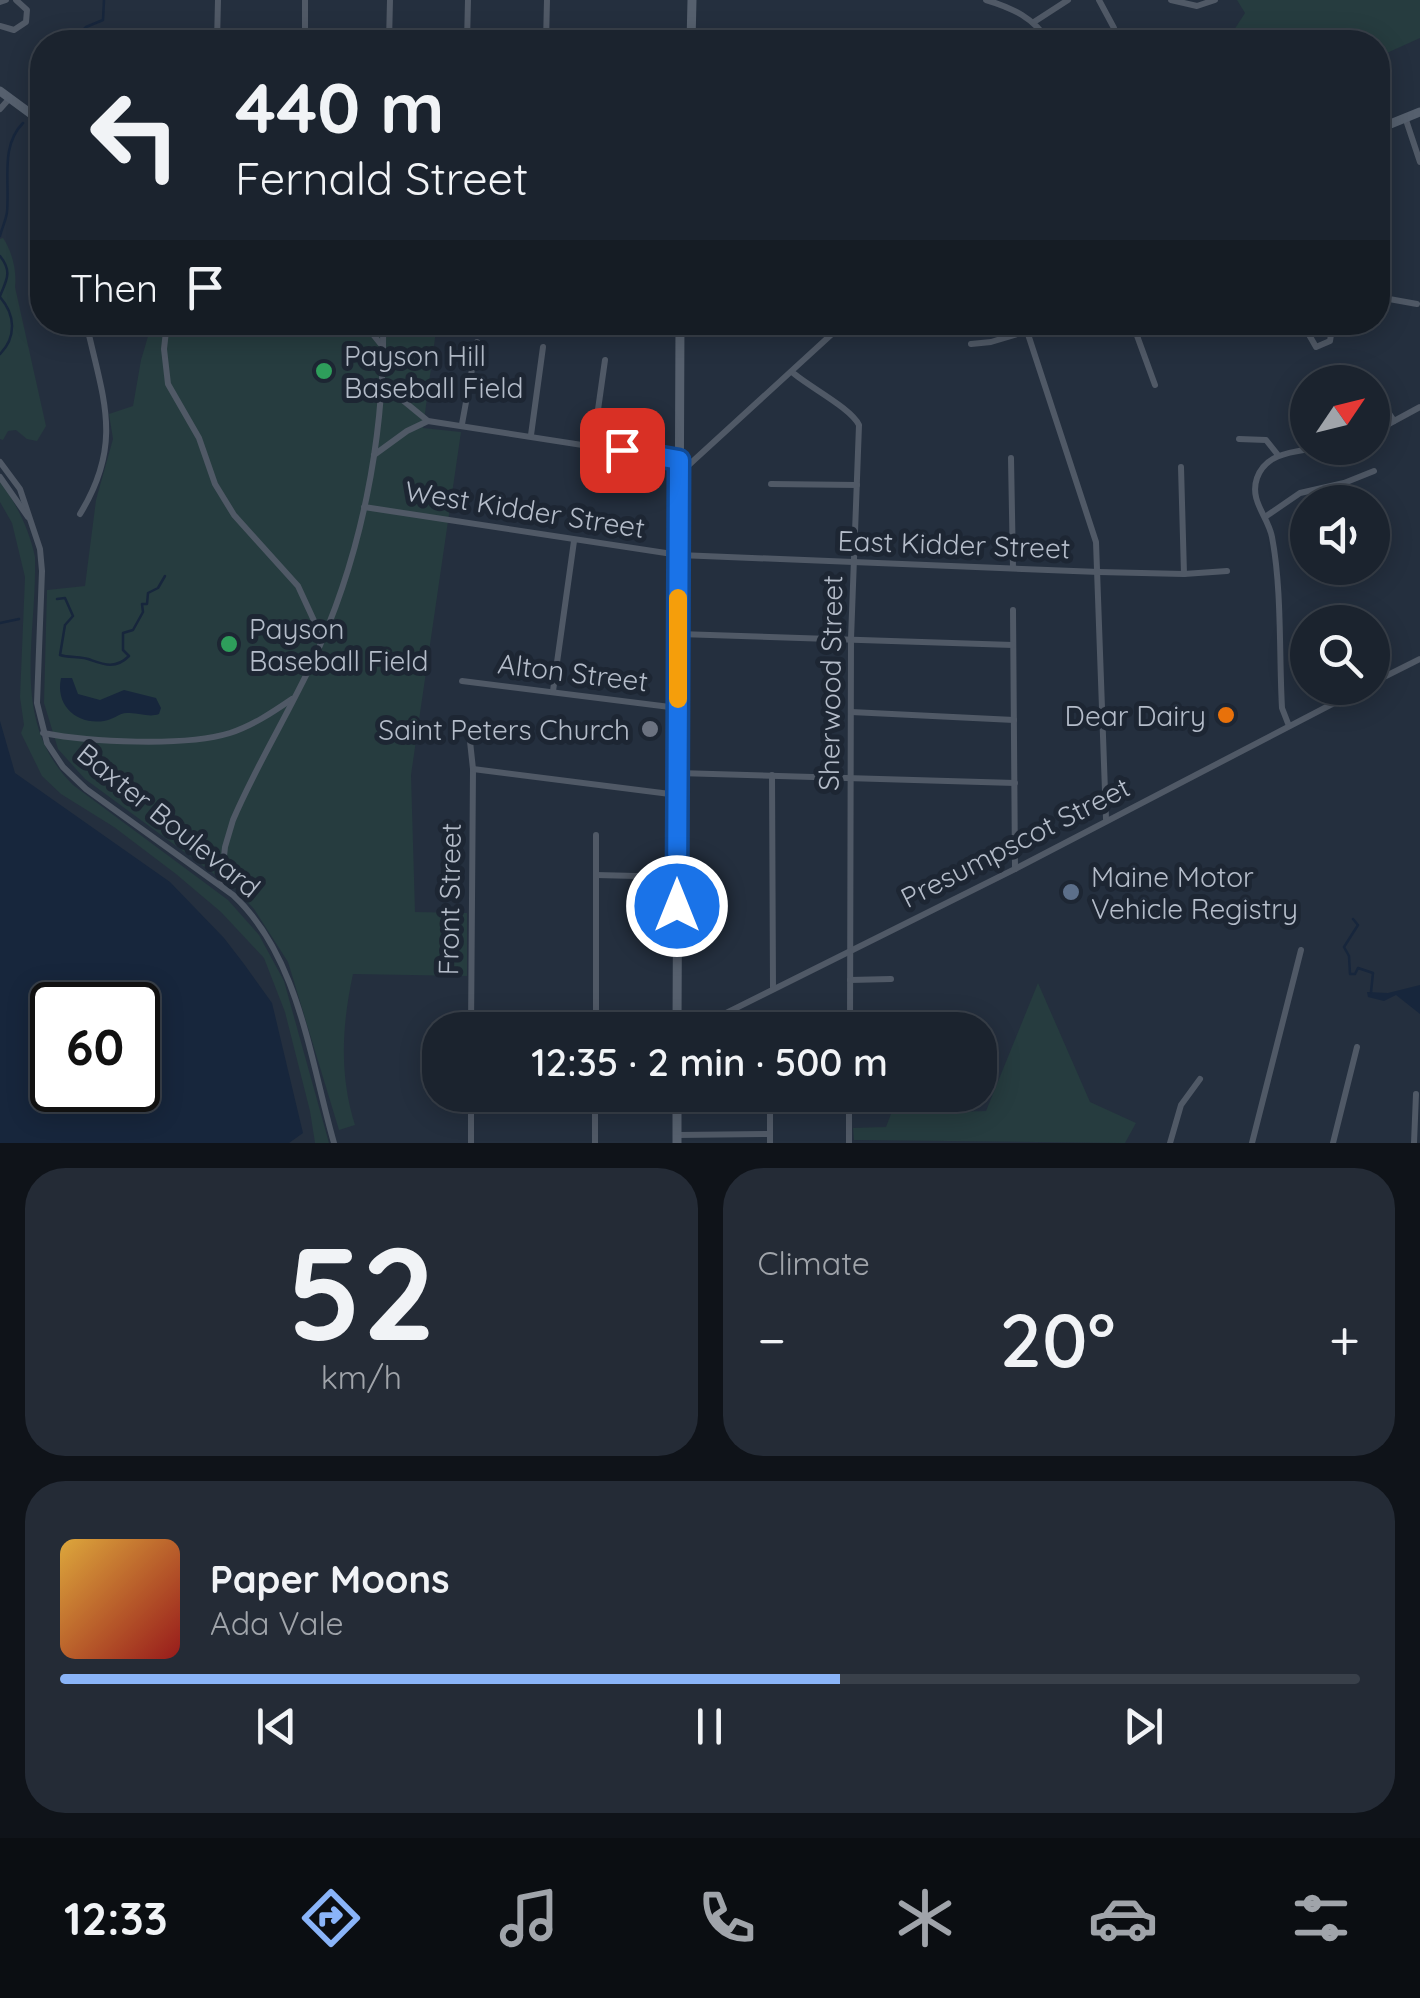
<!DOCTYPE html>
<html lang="en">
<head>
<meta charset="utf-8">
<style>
	:root { --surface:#1b232e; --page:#242b36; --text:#f1f3f6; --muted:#a0a4aa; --line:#39404a; --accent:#8ab4f8 }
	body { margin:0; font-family:Quicksand,sans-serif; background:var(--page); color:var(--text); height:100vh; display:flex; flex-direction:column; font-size:38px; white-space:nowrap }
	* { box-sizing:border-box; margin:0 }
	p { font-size:32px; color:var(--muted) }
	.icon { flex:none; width:55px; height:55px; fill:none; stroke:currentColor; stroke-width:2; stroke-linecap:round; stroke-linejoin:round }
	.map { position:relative; height:1143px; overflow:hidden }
	.panel { display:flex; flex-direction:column; gap:25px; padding:25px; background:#0f1319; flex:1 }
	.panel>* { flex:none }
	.top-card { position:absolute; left:30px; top:30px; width:1360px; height:305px; border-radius:40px; box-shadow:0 5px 25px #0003,0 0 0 2px var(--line); background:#1b232e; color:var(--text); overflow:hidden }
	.needle { width:65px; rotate:55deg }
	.buttons { position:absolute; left:1290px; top:365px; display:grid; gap:20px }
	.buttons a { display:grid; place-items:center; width:100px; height:100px; border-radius:50%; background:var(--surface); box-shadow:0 5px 25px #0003,0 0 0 2px var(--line); font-size:50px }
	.speed { position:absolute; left:30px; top:982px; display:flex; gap:20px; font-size:50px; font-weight:700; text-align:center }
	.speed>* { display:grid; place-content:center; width:130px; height:130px; border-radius:50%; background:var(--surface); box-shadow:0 5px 25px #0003,0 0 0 2px var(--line); line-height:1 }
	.speed .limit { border:5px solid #111; border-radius:15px; background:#fff; color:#111 }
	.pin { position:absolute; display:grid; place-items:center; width:85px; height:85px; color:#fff; margin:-42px; border-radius:20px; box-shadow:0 5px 15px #0006 }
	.me { position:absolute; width:110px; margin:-55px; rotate:0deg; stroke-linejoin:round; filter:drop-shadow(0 0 8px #0008) }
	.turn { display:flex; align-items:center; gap:35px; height:210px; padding:0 40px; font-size:45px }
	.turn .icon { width:130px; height:130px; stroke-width:2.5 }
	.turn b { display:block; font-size:70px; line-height:85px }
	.then { display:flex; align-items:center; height:95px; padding:0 40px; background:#0003; gap:20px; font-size:38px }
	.big { font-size:75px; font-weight:600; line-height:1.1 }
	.panel .tile { flex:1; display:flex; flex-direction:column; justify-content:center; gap:15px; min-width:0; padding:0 35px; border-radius:40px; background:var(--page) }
	.panel .dial { align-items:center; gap:0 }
	.dial b { font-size:130px; line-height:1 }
	.song { display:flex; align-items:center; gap:30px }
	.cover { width:120px; height:120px; border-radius:15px; background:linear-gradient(135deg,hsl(40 70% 55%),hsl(0 70% 35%)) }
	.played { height:10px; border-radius:5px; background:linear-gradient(90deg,var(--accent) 60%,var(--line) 60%) }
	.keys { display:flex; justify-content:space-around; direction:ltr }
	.heat { display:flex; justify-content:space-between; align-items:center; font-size:55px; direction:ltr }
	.panel .tiles { flex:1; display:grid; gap:25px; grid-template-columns:1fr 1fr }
	.tile:last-child { grid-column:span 2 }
	.trip { position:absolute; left:422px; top:1012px; width:575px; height:100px; border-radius:40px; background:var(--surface); box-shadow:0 5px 25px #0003,0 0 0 2px var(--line); font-weight:600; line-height:100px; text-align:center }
	.tab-bar { display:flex; height:160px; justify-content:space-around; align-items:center; background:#0b0e12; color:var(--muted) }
	.tab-bar .icon { width:70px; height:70px }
	.tab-bar .on { color:var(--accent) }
	.tab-bar b { font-size:45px; color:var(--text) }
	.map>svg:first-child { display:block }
	.green { fill:#263c3f }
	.water { fill:#17263c; fill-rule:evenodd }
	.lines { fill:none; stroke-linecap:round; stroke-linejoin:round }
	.stream { stroke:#17263c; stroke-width:2.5 }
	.minor { stroke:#505966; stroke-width:6 }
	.major { stroke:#56606e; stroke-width:9 }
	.route-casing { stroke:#114b97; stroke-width:25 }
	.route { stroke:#1a73e8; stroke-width:18 }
	.slow { stroke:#f59e0b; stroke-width:18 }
	.leisure-dot { fill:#2e9e5b; stroke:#1d2633; stroke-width:4 }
	.food-dot { fill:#e8710a; stroke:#1d2633; stroke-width:4 }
	.worship-dot { fill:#6b7280; stroke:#1d2633; stroke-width:4 }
	.service-dot { fill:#5c6f8a; stroke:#1d2633; stroke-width:4 }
	.labels { text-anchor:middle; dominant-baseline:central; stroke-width:10; stroke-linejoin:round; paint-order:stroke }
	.poi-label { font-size:28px; fill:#b4bcc9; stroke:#1d2633; text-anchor:start }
	.street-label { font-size:28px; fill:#b4bcc9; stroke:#1d2633 }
</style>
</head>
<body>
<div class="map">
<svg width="1420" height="1143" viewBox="0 0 1420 1143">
	<rect width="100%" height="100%" fill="#242f3e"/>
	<!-- green -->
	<g class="green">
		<path d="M1237,0H1420V38L1378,57V42H1126L1130,31C1144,32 1156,38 1170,41C1190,45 1215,36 1234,30L1245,13Z"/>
		<path d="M3,238C12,251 17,271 15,287L46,426L37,441L27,439L16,430L8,431L3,440L0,439V239Z"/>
		<path d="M152,323H437L423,428L461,432L411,775L415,912L467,913V976L353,974C342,1025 339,1074 355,1125L339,1130L288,962L254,909L236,890L85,779L58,749L44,703L47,590L85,586L96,500L113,439L109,414L133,406L141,360Z"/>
		<path d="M0,480C16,504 29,528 35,557C37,640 9,721 73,785L228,900L259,935L284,981L329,1143H315L310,1111L285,1012L264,958L221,912L176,874L114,827L61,794L42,776L21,733L24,725L20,697L25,577L12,523L0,502Z"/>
		<path d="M1038,983L1090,1102L1136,1123L1125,1143L854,1140L853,1128L886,1127L891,1114L986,1111Z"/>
	</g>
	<!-- water -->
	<g class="water">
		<path d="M61,678H72L78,694L100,700L124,690L156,698L161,708L159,714C148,718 139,712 127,713C119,713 113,720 104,721C77,725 55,706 61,678Z"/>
		<path d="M0,721L15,773L170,882L224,938L244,964L272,1003L303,1133L289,1143H0ZM52,1005H138V1090H52Z"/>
		<path d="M1420,985V1014L1396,995L1384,1001L1368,997L1367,992L1388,993Z"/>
	</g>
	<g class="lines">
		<!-- stream -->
		<g class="stream">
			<path d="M71,42L86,27L103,20L104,0"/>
			<path d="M34,109L42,102"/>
			<path d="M0,236C2,228 6,220 7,212C10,182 0,146 23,123"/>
			<path d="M0,256C13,272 6,281 0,296"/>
			<path d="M0,297C15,314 17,337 0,354"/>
			<path d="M57,599L65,598L73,616L65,625L60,655C69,658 82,656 91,660C105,665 116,669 129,656L123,650V633L133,630L143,612L142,604H147L148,593L158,588L165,576"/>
			<path d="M0,623L19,619"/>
			<path d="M1353,919L1358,925L1344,947L1349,956L1350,974H1355L1358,968L1373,973L1371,992"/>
		</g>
		<!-- minor -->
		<g class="minor">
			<path d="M986,0C1013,8 1034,18 1049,42"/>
			<path d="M1099,0L1114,28L1111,42"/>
			<path d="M1171,0L1197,6L1215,0"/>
			<path d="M0,2L6,0"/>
			<path d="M1034,22L1068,0"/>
			<path d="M0,26L14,30L26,22L27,10L16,0"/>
			<path d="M217,42L218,0"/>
			<path d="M305,42V0"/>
			<path d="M389,42L390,0"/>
			<path d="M467,42L468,0"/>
			<path d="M546,42L547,0"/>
			<path d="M0,109L9,99"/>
			<path d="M1405,117L1420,162"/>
			<path d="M1378,297L1417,304"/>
			<path d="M167,322L164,349L168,384L199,438L215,484L234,515L298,586L322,638"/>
			<path d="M363,322L383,347"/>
			<path d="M1024,322L1096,542L1106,819"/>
			<path d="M1132,322L1155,385"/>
			<path d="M1312,322L1308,333L1316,347L1330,341L1333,322"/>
			<path d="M971,344L991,342L1027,331"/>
			<path d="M792,372C809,387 851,408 859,425L851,639L850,1030"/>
			<path d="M383,384L428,421L679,460"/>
			<path d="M1372,407L1386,409L1394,421"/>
			<path d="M462,424L477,342"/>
			<path d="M1372,433L1420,407"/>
			<path d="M531,435L543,347"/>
			<path d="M1239,439L1266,440L1278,455"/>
			<path d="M593,445L605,360"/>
			<path d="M374,455L407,431L428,421"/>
			<path d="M1011,458L1013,568"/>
			<path d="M0,462L20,489L40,549L42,571L37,703L47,743L63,767L86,789L233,895C299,956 310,1060 334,1143"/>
			<path d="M1181,467L1184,574"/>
			<path d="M680,473L845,322"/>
			<path d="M0,477L28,517"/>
			<path d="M771,484L857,485"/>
			<path d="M364,507L679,555L1099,572L1184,574L1227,571"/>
			<path d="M80,514C124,442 103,399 86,322"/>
			<path d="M1265,517L1300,493L1344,483L1374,471"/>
			<path d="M1013,610L1015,869"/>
			<path d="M679,634L1013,645"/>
			<path d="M462,681L678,708"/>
			<path d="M1372,683L1420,659"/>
			<path d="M553,691L574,541"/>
			<path d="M851,712L1014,720"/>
			<path d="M459,725L469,732L473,769L471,1030"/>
			<path d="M1289,726L1282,708C1279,655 1282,589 1272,537C1268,516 1249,501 1257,478C1266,453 1293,452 1316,448"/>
			<path d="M43,733C90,742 184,747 230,733C252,726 273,712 292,699"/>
			<path d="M473,769L678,795"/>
			<path d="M678,773L1015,783"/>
			<path d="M772,775L773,989"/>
			<path d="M596,875L677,877"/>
			<path d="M221,885L225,847L233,820C256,766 287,716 312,663C361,559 385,438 383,322"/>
			<path d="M850,980L891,979"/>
			<path d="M596,1030V835"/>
			<path d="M684,1030L694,1029L1015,869L1363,688"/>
			<path d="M595,1095V1143"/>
			<path d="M678,1135L770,1134"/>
			<path d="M471,1143V1095"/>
			<path d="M770,1143V1095"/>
			<path d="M849,1143V1095"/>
			<path d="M1170,1143L1181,1105L1200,1079"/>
			<path d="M1252,1143L1301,950"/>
			<path d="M1333,1143L1357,1047"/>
			<path d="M1414,1143L1416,1094"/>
		</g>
		<!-- major -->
		<g class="major">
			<path d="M691,42L692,0"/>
			<path d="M0,91L42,122"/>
			<path d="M1378,129L1420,112"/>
			<path d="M677,1030L680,322"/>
			<path d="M677,1143V1095"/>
		</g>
	</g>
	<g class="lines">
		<defs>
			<path id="route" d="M622,450L679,460L677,906"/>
		</defs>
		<!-- route casing -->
		<use href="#route" class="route-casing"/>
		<!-- route -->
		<use href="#route" class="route"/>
		<!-- slow -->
		<path class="slow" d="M678,699V598"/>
	</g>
	<!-- markers -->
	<g class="leisure-dot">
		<circle cx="324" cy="371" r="10"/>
		<circle cx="229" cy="644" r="10"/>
	</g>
	<circle class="food-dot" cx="1226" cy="715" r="10"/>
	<circle class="worship-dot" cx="650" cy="729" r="10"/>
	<circle class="service-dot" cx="1071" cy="892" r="10"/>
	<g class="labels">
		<!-- poi labels -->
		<g class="poi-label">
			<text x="344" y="355">Payson Hill<tspan x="344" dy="32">Baseball Field</tspan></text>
			<text x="249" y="628">Payson<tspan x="249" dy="32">Baseball Field</tspan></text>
			<text x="1206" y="715" text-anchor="end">Dear Dairy</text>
			<text x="630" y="729" text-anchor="end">Saint Peters Church</text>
			<text x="1091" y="876">Maine Motor<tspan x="1091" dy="32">Vehicle Registry</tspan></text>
		</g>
		<!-- street labels -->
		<g class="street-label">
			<text transform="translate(525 509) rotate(9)">West Kidder Street</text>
			<text transform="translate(954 544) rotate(2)">East Kidder Street</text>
			<text transform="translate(573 672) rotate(7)">Alton Street</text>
			<text transform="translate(830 683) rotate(-89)">Sherwood Street</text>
			<text transform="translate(169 820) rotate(39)">Baxter Boulevard</text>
			<text transform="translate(1015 842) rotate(-27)">Presumpscot Street</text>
			<text transform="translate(449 899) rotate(-89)">Front Street</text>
		</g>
	</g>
</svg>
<div class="buttons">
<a><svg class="needle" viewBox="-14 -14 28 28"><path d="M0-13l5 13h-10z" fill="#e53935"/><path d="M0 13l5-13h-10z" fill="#a0a4aa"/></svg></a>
<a><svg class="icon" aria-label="sound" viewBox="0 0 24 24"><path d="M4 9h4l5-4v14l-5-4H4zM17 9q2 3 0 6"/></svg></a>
<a><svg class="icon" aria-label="search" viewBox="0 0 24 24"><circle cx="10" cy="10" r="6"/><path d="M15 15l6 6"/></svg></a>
</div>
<div class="speed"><div class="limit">60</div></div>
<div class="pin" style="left:622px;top:450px;background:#d93025"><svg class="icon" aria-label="arrive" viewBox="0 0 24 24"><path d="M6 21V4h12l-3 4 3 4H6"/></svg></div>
<svg class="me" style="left:677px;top:906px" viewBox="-20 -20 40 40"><circle r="17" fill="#1a73e8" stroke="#fff" stroke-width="3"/><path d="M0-11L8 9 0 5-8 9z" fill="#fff"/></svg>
<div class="trip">12:35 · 2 min · 500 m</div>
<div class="top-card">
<div class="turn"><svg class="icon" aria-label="left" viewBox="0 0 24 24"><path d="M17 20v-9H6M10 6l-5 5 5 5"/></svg><div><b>440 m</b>Fernald Street</div></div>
<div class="then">Then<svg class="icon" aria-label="arrive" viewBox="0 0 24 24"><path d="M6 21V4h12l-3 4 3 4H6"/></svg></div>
</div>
</div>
<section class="panel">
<div class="tiles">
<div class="tile dial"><b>52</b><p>km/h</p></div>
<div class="tile"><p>Climate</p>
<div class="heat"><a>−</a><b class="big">20°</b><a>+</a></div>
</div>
<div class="tile">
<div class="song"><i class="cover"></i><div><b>Paper Moons</b><p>Ada Vale</p></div></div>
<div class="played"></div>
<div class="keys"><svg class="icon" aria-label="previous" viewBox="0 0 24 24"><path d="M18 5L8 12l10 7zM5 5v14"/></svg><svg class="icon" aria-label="pause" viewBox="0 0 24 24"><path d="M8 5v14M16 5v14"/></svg><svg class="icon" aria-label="next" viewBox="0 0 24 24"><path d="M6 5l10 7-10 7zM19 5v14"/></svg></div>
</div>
</div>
</section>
<nav class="tab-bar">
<b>12:33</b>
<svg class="icon on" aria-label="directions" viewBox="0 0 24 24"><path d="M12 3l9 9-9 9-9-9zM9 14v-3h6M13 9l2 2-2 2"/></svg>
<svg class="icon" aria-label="music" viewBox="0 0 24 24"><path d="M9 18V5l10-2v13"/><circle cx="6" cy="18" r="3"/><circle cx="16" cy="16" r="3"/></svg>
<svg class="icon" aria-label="phone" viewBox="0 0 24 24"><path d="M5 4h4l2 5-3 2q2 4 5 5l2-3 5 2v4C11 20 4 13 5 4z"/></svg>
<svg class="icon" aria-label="climate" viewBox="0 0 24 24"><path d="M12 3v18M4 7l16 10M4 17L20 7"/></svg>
<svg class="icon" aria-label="car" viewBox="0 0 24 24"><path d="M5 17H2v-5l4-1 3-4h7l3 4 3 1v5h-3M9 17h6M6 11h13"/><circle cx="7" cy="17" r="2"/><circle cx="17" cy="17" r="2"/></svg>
<svg class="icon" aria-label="filters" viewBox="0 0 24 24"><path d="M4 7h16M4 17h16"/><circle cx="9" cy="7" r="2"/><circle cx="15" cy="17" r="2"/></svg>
</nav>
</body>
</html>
